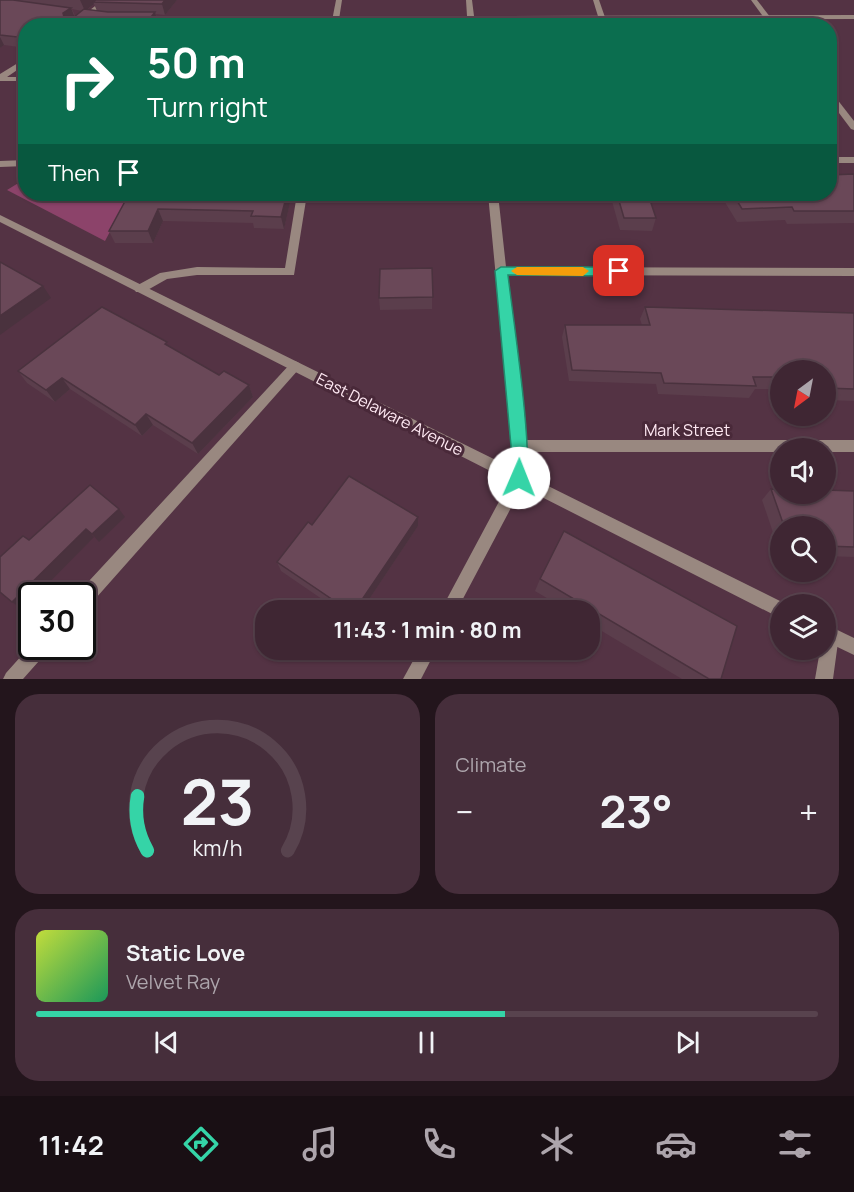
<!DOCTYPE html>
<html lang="en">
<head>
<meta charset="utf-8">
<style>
	:root { --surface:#3f2633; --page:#462e3b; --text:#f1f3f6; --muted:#ada5ac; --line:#58434e; --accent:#35d4a7 }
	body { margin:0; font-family:Manrope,sans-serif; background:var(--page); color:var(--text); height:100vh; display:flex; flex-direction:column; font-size:22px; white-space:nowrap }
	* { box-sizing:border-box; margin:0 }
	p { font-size:20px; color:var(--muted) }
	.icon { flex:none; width:33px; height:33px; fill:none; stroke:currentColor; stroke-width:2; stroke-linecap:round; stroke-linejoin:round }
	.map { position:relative; height:679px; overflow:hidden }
	.sheet { display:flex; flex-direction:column; gap:15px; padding:15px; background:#23151c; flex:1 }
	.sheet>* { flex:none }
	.banner { position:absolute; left:18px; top:18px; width:819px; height:183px; border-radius:24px; box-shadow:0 2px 4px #0004,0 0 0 2px var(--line); background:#0b6e4f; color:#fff; overflow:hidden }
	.needle { width:39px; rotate:212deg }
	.buttons { position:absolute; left:770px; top:360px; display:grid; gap:12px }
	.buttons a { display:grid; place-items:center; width:66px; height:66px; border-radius:50%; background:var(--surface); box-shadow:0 2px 4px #0004,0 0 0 2px var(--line); font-size:30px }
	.speed { position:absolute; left:18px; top:582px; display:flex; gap:12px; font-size:30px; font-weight:700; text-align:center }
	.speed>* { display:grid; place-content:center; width:78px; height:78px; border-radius:50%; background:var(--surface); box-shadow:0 2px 4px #0004,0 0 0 2px var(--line); line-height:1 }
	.speed .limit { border:3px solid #111; border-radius:9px; background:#fff; color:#111 }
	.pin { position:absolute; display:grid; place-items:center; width:51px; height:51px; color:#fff; margin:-26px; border-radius:12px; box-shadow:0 3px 9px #0006 }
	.me { position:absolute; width:66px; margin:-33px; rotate:1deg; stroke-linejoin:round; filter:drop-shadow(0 0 4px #0008) }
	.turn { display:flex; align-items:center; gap:21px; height:126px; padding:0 30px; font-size:27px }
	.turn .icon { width:78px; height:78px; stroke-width:2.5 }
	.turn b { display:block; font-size:42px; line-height:51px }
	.then { display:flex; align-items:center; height:57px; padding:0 30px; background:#0003; gap:12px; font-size:22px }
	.big { font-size:45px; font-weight:700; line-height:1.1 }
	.sheet .card { flex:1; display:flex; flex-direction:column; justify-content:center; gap:9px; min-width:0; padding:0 21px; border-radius:24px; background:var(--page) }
	.sheet .dial { align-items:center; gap:0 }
	.dial svg { height:156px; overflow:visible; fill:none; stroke:var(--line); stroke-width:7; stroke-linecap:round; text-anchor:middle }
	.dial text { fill:var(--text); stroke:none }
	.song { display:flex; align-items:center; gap:18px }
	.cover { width:72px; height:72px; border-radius:9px; background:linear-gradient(135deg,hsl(70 70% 55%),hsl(150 70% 35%)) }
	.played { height:6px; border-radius:3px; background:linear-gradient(90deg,var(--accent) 60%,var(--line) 60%) }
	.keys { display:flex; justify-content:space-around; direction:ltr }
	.heat { display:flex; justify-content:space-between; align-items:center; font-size:33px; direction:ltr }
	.sheet .tiles { flex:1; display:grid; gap:15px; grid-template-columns:1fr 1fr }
	.card:last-child { grid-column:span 2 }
	.trip { position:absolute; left:255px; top:600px; width:345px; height:60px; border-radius:24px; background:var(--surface); box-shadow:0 2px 4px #0004,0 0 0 2px var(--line); font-weight:700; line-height:60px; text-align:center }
	.tabs { display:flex; height:96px; justify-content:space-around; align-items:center; background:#190f14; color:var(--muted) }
	.tabs .icon { width:42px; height:42px }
	.tabs .on { color:var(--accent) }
	.tabs b { font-size:27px; color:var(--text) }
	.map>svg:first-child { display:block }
	.green { fill:#8c436a }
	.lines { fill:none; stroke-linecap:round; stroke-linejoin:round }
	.lane { fill:#998880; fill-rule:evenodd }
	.street { fill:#998880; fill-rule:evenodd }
	.wall { fill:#5b3e4c; fill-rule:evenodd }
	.shaded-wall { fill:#4a323e }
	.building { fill:#6a4858; stroke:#4a323e; stroke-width:1.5 }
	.route { fill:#35d4a7; stroke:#228a6d; stroke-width:1.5 }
	.slow { fill:#f59e0b }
	.labels { text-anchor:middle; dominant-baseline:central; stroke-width:6; stroke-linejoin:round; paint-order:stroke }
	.street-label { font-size:16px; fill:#ffe9f3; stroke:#492939 }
</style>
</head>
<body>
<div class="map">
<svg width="854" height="679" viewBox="0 0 854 679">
	<rect width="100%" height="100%" fill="#543344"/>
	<!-- green -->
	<path class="green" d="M25,179L26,194H130L105,241L7,190Z"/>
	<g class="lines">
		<!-- lane -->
		<g class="lane">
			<path d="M103,0H110L77,26H69Z"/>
			<path d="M336,0H342L338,26H331Z"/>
			<path d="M593,0H599L608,26H601Z"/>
			<path d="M751,0H757L777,26H770Z"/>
			<path d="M26,58V64L7,77H26V81H0V74Z"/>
			<path d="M830,94H833L854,121V130L851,129L830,101Z"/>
			<path d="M297,194H307L294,275H197L167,279L144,292H136L134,289L136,286L160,273L197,267L285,268Z"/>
			<path d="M501,267L854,268V276L501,275L496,271Z"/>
			<path d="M295,361L299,363L301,366L299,369L88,607L82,609V596L76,595L291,363Z"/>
			<path d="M831,627L837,629L839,635L833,679H815L820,650H825V629Z"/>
			<path d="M32,644V646H49L47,652L23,679H3L6,673Z"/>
		</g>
		<!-- street -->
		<g class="street">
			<path d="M466,0H472L474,16L854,15V19L475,20V26H468V20L141,21L138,19L141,17L467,16Z"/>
			<rect x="830" y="157" width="24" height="6"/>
			<path d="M26,160V166L0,167V161Z"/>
			<path d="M488,194H498L525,440H854V452H825V448H780V452H526V475L786,604H780V618L522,487L457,610H441L510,481L0,222V215L512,468V446Z"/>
			<path d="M825,624L854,638V655L825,641Z"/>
			<path d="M419,650H436L421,679H403Z"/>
		</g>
	</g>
	<!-- wall -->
	<g class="wall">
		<path d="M0,0H177L165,15L156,14L158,23L26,26V48L4,45L0,48ZM94,4L97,11L87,10ZM72,9L82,11L75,16Z"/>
		<path d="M854,174V223L787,224L785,220L737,222L720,194H830Z"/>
		<path d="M129,194H292L284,229L254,228L253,223L163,221L153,243H115L109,231Z"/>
		<path d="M610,194H648L656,218L652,231L620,230Z"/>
		<path d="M432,268V309L380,310L379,298Z"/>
		<path d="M645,307L854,313V401L825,400V370H780V389H755L749,398L658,394L656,384L569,381L562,337L565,325H642L640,319Z"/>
		<path d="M169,347L219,375L249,385L253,397L198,454L153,425L142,436L70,389L55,402L27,383L18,371Z"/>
		<path d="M771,489L854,491V557L825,556V526H780V553L762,500Z"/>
		<path d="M312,525L418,526L362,610H338L281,571L277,562Z"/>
		<path d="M540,579L721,679H682L590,624V610H567L535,591Z"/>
	</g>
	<!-- shaded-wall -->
	<g class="shaded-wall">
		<path d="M80,0H99L93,2L94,4L85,11Z"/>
		<path d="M165,0H177L165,15L162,4Z"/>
		<path d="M71,8L75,18L68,24L63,13Z"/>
		<path d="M155,12L158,23L156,26H144Z"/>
		<path d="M0,37L4,45L0,48Z"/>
		<path d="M287,194H292L284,229L281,217Z"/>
		<path d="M158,209L163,221L153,243L148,231Z"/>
		<path d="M43,286L51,298L0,335V316Z"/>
		<path d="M62,378L70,389L55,402L46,390Z"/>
		<path d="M249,385L253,397L198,454L192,443Z"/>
		<path d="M146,414L153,425L142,436L135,425Z"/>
		<path d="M119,509L125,517L99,542L92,534Z"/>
		<path d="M418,517V526L362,610H355Z"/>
		<path d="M86,529L94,537L36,596H32V600L22,609L12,602Z"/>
	</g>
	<!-- building -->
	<g class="building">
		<path d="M0,0H13L71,8L63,13L64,17H74L84,9L108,12H155L144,26H26V38L0,35Z"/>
		<path d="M96,0H165L162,4L93,2Z"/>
		<path d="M854,174V211H794L792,207L742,209L733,194H830V175Z"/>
		<path d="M129,194H287L281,217L251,216L253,211L158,209L148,231H109Z"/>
		<path d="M617,194H648L656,218H624Z"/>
		<path d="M0,262L43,286L0,316Z"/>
		<path d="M432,268L433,297L379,298L380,269Z"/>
		<path d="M102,307L167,342L165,344L219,375L224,371L249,385L192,443L146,414L135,425L62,378L46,390L18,371Z"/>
		<path d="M645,307L854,313V389L825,388V370H780V377H753L756,386L664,383L661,373L572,370L565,325H650Z"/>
		<path d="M349,476L418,517L355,610H348L277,562L308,522L312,525Z"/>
		<path d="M90,485L119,509L92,534L86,529L12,602L0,592V557L23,536L29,540Z"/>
		<path d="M771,489L780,490V494H825V490L854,491V547L825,546V526H784Z"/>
		<path d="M564,531L737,626L721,679H709L540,579Z"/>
	</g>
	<!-- route -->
	<path class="route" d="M501,267H619L625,271L619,276L508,275C512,311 535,460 525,484L519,486L513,484L511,478V446L495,271Z"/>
	<!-- slow -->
	<path class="slow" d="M517,267H583L589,271L583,276L517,275L511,271Z"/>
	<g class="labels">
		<!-- street labels -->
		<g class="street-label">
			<text transform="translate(390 414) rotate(27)">East Delaware Avenue</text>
			<text x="687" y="430">Mark Street</text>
		</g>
	</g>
</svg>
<div class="buttons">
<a><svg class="needle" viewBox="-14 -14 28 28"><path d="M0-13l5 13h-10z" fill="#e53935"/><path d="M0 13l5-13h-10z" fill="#ada5ac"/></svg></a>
<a><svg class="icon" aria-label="sound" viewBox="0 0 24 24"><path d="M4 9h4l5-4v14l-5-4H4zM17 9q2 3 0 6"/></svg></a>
<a><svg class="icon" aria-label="search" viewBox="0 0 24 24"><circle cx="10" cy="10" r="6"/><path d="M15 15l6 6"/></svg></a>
<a><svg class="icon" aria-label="layers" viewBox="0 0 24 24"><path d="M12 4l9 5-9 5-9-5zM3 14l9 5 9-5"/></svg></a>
</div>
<div class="speed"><div class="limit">30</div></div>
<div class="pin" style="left:619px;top:271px;background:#d93025"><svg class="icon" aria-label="arrive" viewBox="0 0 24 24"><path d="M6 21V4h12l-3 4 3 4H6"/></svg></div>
<svg class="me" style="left:519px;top:478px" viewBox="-20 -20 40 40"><circle r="19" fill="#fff"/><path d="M0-13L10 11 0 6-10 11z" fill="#35d4a7"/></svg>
<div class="trip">11:43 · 1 min · 80 m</div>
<div class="banner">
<div class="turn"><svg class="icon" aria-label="right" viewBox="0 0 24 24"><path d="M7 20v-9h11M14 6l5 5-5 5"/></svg><div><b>50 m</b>Turn right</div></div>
<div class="then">Then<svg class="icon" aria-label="arrive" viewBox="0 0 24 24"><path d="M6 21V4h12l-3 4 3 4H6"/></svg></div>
</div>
</div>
<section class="sheet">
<div class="tiles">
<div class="card dial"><svg viewBox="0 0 100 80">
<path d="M14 69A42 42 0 1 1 86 69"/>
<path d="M14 69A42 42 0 0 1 9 41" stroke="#35d4a7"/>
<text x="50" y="56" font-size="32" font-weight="700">23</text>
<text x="50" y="72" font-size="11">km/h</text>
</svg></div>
<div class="card"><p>Climate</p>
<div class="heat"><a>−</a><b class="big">23°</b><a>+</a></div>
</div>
<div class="card">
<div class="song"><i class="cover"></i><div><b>Static Love</b><p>Velvet Ray</p></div></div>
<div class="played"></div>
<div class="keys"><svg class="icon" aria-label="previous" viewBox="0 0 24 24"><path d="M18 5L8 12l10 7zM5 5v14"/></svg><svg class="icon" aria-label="pause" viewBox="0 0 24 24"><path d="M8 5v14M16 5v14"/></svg><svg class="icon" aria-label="next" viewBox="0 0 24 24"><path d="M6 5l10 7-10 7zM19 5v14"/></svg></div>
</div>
</div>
</section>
<nav class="tabs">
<b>11:42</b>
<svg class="icon on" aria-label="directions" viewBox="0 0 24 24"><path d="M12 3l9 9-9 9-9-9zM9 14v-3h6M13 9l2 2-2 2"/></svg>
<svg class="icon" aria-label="music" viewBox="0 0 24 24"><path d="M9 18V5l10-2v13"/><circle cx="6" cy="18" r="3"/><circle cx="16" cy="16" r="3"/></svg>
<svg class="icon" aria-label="phone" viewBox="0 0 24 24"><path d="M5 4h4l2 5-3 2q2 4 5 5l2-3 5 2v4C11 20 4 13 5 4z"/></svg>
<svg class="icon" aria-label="climate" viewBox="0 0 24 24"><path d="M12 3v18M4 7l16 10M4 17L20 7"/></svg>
<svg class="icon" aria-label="car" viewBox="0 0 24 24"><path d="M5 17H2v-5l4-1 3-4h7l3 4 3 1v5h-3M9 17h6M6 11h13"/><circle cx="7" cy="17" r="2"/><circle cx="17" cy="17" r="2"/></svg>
<svg class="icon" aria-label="filters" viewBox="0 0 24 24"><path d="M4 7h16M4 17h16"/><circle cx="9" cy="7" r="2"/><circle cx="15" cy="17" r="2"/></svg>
</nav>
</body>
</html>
